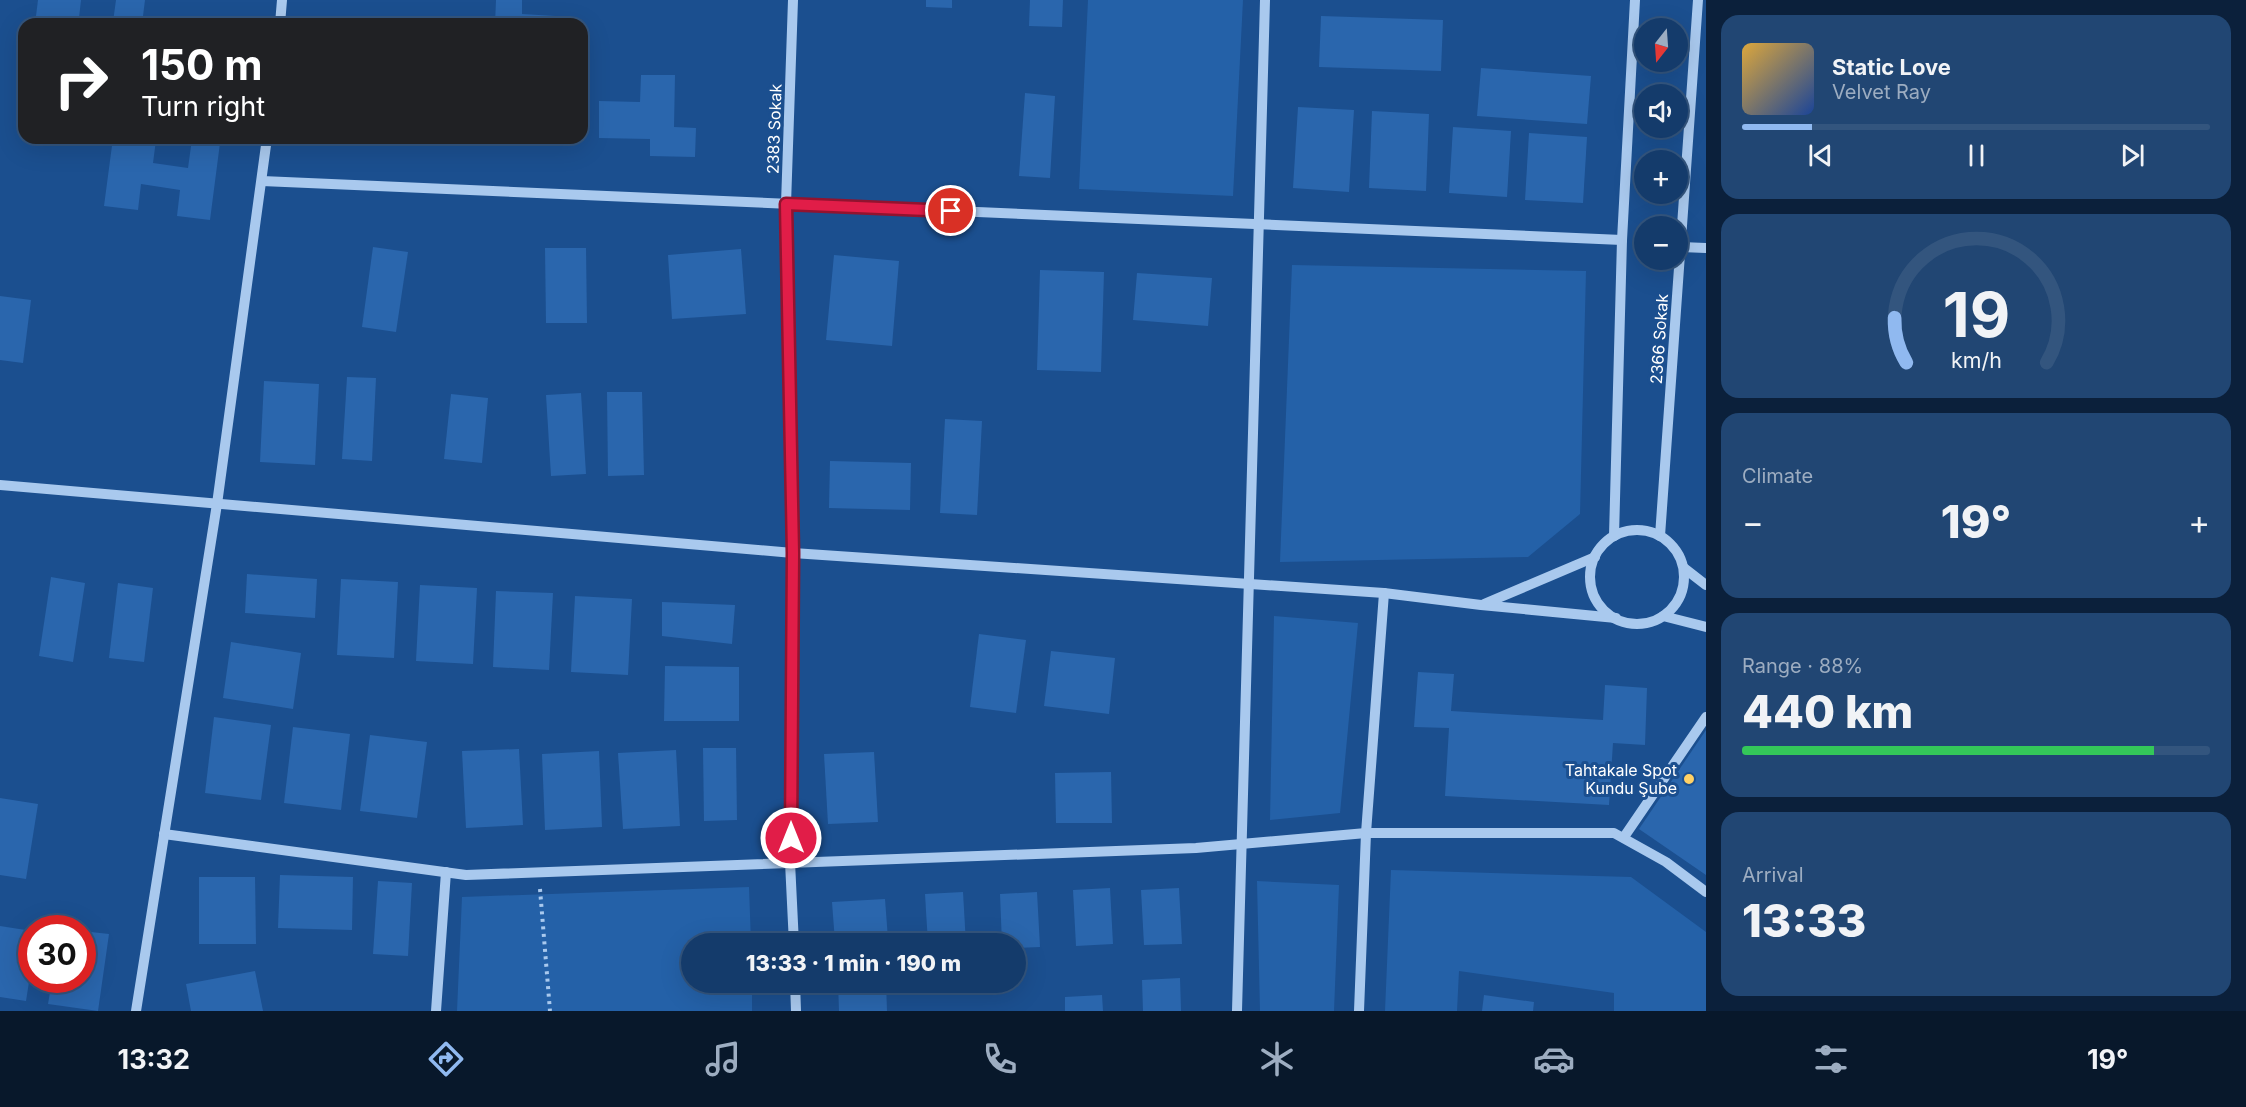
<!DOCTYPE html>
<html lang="en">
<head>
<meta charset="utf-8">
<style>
	:root { --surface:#143b6b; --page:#214673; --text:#f1f3f6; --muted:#9dadc1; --line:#33557e; --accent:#90b9f0 }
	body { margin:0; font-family:Inter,sans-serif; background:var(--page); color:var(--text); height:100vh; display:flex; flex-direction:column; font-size:22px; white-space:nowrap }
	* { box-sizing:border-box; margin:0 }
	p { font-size:20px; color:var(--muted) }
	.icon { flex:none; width:33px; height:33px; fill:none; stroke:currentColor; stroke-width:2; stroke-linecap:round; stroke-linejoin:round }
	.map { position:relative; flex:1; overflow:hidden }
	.panel { display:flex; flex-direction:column; gap:15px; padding:15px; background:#0b203b; width:540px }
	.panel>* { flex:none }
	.guide { position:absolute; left:18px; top:18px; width:570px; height:126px; border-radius:18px; box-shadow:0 6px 24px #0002,0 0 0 2px var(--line); background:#202124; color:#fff; overflow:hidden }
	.needle { width:39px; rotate:197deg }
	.fabs { position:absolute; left:1634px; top:18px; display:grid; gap:12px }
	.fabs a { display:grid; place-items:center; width:54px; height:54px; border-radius:50%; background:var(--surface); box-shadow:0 6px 24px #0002,0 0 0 2px var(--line); font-size:30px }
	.speed { position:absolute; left:18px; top:915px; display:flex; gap:12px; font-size:30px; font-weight:700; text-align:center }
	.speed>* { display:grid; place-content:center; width:78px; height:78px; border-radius:50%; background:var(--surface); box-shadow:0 6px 24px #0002,0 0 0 2px var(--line); line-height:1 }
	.speed .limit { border:9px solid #d22; background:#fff; color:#111 }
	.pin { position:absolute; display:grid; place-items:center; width:51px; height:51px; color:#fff; margin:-26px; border:3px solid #fff; border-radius:50%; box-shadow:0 2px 6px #0007 }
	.me { position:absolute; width:66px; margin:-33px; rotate:0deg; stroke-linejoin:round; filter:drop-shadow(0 0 4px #0008) }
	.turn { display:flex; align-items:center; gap:21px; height:126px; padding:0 24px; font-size:27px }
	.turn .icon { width:78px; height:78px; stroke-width:2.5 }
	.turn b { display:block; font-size:42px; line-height:51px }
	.big { font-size:45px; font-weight:800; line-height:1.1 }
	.panel .widget { flex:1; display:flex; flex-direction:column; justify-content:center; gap:9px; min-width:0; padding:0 21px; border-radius:18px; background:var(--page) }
	.panel .dial { align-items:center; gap:0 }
	.dial svg { height:156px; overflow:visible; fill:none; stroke:var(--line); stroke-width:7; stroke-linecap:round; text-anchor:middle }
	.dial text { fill:var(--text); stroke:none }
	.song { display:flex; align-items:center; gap:18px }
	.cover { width:72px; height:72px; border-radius:9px; background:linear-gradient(135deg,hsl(40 70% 55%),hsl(220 70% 35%)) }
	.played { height:6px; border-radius:3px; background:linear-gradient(90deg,var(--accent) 15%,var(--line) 15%) }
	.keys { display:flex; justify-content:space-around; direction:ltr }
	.heat { display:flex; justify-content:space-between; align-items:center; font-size:33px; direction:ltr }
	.charge { height:9px; border-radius:4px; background:linear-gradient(90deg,#34c759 88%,var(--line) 0) }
	.trip { position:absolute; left:681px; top:933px; width:345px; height:60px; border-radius:30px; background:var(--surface); box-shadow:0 6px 24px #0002,0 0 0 2px var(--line); font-weight:800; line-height:60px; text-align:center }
	.dock { display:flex; height:96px; justify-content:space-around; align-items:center; background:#08182b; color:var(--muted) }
	.dock .icon { width:42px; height:42px }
	.dock .active { color:var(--accent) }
	.dock b { font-size:27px; color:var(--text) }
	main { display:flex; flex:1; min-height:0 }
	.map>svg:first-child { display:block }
	.green { fill:#2461a8 }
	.building { fill:#2a66ad }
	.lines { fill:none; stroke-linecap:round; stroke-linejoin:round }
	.path { stroke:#a9c9ee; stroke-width:4; stroke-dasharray:3 4.5; stroke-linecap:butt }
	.minor { stroke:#a9c9ee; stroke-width:10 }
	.route-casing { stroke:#92132f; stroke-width:15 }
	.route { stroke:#e11d48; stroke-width:10 }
	.poi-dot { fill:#ffd166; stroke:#1b4f8f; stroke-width:2 }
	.labels { text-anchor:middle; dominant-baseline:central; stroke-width:6; stroke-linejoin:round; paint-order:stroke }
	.street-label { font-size:16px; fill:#fff; stroke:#1b4f8f }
	.poi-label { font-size:16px; fill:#fff; stroke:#1b4f8f; text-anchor:end }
</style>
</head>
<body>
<main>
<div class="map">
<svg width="1706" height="1011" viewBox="0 0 1706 1011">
	<rect width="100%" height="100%" fill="#1b4f8f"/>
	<!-- green -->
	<g class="green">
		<path d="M1088,0H1243L1233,196L1079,189Z"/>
		<path d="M1292,265L1586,271L1580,514L1528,557L1280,562Z"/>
		<path d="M1274,616L1358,623L1340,813L1270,820Z"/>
		<path d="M1391,870L1631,877L1706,932V1011H1614V993L1459,971L1457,1011H1385Z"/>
		<path d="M1257,881L1339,885L1334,1011H1260Z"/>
		<path d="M749,887L751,943L692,944V982L752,983V1011H457L462,897Z"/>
	</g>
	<!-- building -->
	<g class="building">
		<path d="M38,0H81L79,18L113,22L116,0H145L142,24H35Z"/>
		<path d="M496,0H522V14L572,17V24H495Z"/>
		<path d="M926,0H952V8L926,7Z"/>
		<path d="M1030,0H1063L1062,27L1029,26Z"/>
		<path d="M1321,16L1443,20L1441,71L1319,67Z"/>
		<path d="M1481,68L1591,76L1587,124L1477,116Z"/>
		<path d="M641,75H675L674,127L696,128L695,157L650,156V139L599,138V101L640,102Z"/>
		<path d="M1025,93L1055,96L1050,178L1019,176Z"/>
		<path d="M1298,107L1354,110L1349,192L1293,188Z"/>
		<path d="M1372,111L1429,114L1426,191L1369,188Z"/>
		<path d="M1453,127L1511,131L1507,197L1449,193Z"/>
		<path d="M1529,133L1587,137L1583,203L1525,200Z"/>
		<path d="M113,138L156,140L153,163L188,168L192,139L220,143L210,220L177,216L180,190L141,184L138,210L104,206Z"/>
		<path d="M373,247L408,252L396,332L362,327Z"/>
		<path d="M545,248H586L587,323H546Z"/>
		<path d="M741,249L746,314L672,319L668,255Z"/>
		<path d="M834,255L899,261L892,346L826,340Z"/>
		<path d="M1040,270L1104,272L1101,372L1037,370Z"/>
		<path d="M1137,273L1212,278L1208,326L1133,320Z"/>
		<path d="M0,296L31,300L23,363L0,360Z"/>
		<path d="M347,377L376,378L372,461L342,459Z"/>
		<path d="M264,381L319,384L315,465L260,462Z"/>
		<path d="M607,392H642L644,475L608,476Z"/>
		<path d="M581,393L586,474L551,476L546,395Z"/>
		<path d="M451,394L488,398L482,463L444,459Z"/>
		<path d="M945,419L982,421L977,515L940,513Z"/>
		<path d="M830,461L911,463L910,510L829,508Z"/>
		<path d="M247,574L317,579L315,618L245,613Z"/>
		<path d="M51,577L85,583L73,662L39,656Z"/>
		<path d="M341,579L398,582L394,658L337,655Z"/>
		<path d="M118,583L153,588L144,662L109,658Z"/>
		<path d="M420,585L477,588L473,664L416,661Z"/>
		<path d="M496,591L553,593L549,670L493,667Z"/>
		<path d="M575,596L632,599L628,675L571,672Z"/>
		<path d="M662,602L735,605L732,644L662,636Z"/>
		<path d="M979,634L1026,640L1016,713L970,707Z"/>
		<path d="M231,642L301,653L293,709L223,698Z"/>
		<path d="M1051,651L1115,658L1109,714L1044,706Z"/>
		<path d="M665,666L739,667V721H664Z"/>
		<path d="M1418,672L1454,674L1451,711L1603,720L1605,685L1647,688L1645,745L1613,743L1609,805L1445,796L1449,728L1414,727Z"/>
		<path d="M214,717L271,725L261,800L205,793Z"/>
		<path d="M293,727L350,734L341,810L284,803Z"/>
		<path d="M1706,730V875L1639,829Z"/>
		<path d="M370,735L427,742L417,818L360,811Z"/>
		<path d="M703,748H736L737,820L704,821Z"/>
		<path d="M519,749L523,825L466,828L462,751Z"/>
		<path d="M676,750L680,826L623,829L618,753Z"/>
		<path d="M599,751L602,827L545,830L542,754Z"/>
		<path d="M874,752L878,822L828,824L824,754Z"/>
		<path d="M1111,772L1112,823H1056L1055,773Z"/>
		<path d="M0,798L38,804L26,879L0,875Z"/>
		<path d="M280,875L353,877L352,930L278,928Z"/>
		<path d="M199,877H255L256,944H199Z"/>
		<path d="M378,881L412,883L408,956L373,954Z"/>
		<path d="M1110,888L1113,944L1076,946L1073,890Z"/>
		<path d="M1179,888L1182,944L1144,945L1141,890Z"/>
		<path d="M963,892L966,944H928L925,894Z"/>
		<path d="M1037,892L1040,947L1016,948V944H1002L1000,894Z"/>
		<path d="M885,899L888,939L835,942L832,902Z"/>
		<path d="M0,926L32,931V963L26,1001L0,997Z"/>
		<path d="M82,931L109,934L98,1011L48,1004L52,980H82Z"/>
		<path d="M255,971L263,1011H191L186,984Z"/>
		<path d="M1180,978L1181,1011H1143L1142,980Z"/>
		<path d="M838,982H886L887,1011H839Z"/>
		<path d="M1102,995L1103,1011H1065V997Z"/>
		<path d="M1484,995L1534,1002L1533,1011H1482Z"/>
	</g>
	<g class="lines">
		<!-- path -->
		<path class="path" d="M540,889L550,1011"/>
		<!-- minor -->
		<g class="minor">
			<path d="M793,0L786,204L793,553L790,862L794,944"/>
			<path d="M280,24L282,0"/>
			<path d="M262,181L1622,240"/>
			<path d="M1681,247L1706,248"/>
			<path d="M0,485L793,553L1384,593L1481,605L1616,618"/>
			<circle cx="1637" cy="577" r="47"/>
			<path d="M1614,536L1622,240L1635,0"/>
			<path d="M1660,536L1698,0"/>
			<path d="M1684,568L1706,585"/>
			<path d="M1484,604L1595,557"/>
			<path d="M1663,616L1706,627"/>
			<path d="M164,834L466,875L1196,848L1366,833H1614L1666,862L1706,892"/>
			<path d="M1624,837L1706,717"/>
			<path d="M795,982L796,1011"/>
			<path d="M136,1011L217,504L267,138"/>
			<path d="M436,1011L446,872"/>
			<path d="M1237,1011L1265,0"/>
			<path d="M1359,1011L1366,833L1384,593"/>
		</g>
	</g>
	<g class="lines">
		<defs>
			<path id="route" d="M791,838L793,553L786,204L951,211"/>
		</defs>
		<!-- route casing -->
		<use href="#route" class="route-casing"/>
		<!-- route -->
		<use href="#route" class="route"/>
	</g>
	<!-- markers -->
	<circle class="poi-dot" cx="1689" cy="779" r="6"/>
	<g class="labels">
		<!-- street labels -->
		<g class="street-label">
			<text transform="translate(774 129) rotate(-88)">2383 Sokak</text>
			<text transform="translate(1659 339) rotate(-86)">2366 Sokak</text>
		</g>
		<!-- poi labels -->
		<g class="poi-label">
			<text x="1677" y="770">Tahtakale Spot<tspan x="1677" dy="18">Kundu Şube</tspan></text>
		</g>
	</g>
</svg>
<div class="fabs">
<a><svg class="needle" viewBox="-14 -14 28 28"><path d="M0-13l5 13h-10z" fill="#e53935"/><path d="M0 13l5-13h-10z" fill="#9dadc1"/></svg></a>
<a><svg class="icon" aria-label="sound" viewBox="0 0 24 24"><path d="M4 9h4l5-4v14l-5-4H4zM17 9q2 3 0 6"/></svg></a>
<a>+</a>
<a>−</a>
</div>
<div class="speed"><div class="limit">30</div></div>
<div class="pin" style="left:951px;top:211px;background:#d93025"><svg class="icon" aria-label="arrive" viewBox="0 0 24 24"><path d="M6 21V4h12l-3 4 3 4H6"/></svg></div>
<svg class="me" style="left:791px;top:838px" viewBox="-20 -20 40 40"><circle r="17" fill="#e11d48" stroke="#fff" stroke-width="3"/><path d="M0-11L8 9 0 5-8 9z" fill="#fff"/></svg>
<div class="trip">13:33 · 1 min · 190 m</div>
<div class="guide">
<div class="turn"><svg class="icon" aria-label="right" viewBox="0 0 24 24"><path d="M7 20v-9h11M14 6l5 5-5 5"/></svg><div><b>150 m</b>Turn right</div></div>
</div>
</div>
<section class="panel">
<div class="widget">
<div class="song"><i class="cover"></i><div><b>Static Love</b><p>Velvet Ray</p></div></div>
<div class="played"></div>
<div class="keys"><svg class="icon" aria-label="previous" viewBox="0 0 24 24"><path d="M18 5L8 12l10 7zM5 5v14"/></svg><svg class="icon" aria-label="pause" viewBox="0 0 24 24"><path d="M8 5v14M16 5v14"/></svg><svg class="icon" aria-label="next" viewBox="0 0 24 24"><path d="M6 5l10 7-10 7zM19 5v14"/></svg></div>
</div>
<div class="widget dial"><svg viewBox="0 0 100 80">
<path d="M14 69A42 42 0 1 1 86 69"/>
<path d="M14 69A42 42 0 0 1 8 46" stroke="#90b9f0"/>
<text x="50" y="56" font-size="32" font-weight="700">19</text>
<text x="50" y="72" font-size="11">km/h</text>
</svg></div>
<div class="widget"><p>Climate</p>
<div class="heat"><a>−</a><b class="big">19°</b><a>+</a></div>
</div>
<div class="widget"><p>Range · 88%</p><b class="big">440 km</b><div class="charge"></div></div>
<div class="widget"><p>Arrival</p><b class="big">13:33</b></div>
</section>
</main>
<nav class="dock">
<b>13:32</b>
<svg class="icon active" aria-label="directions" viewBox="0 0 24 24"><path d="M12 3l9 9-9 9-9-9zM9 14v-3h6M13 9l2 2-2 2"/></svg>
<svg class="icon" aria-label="music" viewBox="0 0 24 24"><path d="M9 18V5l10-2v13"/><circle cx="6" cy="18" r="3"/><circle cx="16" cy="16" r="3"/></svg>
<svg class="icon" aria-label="phone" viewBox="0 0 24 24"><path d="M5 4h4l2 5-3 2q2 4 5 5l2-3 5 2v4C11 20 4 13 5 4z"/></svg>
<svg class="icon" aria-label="climate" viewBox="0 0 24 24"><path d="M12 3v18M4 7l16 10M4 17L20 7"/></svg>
<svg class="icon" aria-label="car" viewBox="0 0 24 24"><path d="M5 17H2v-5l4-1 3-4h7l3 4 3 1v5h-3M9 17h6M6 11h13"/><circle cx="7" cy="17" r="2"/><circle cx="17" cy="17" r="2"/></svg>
<svg class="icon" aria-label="filters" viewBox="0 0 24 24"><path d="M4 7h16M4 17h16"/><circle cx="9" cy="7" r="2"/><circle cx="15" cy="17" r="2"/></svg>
<b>19°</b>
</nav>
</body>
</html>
